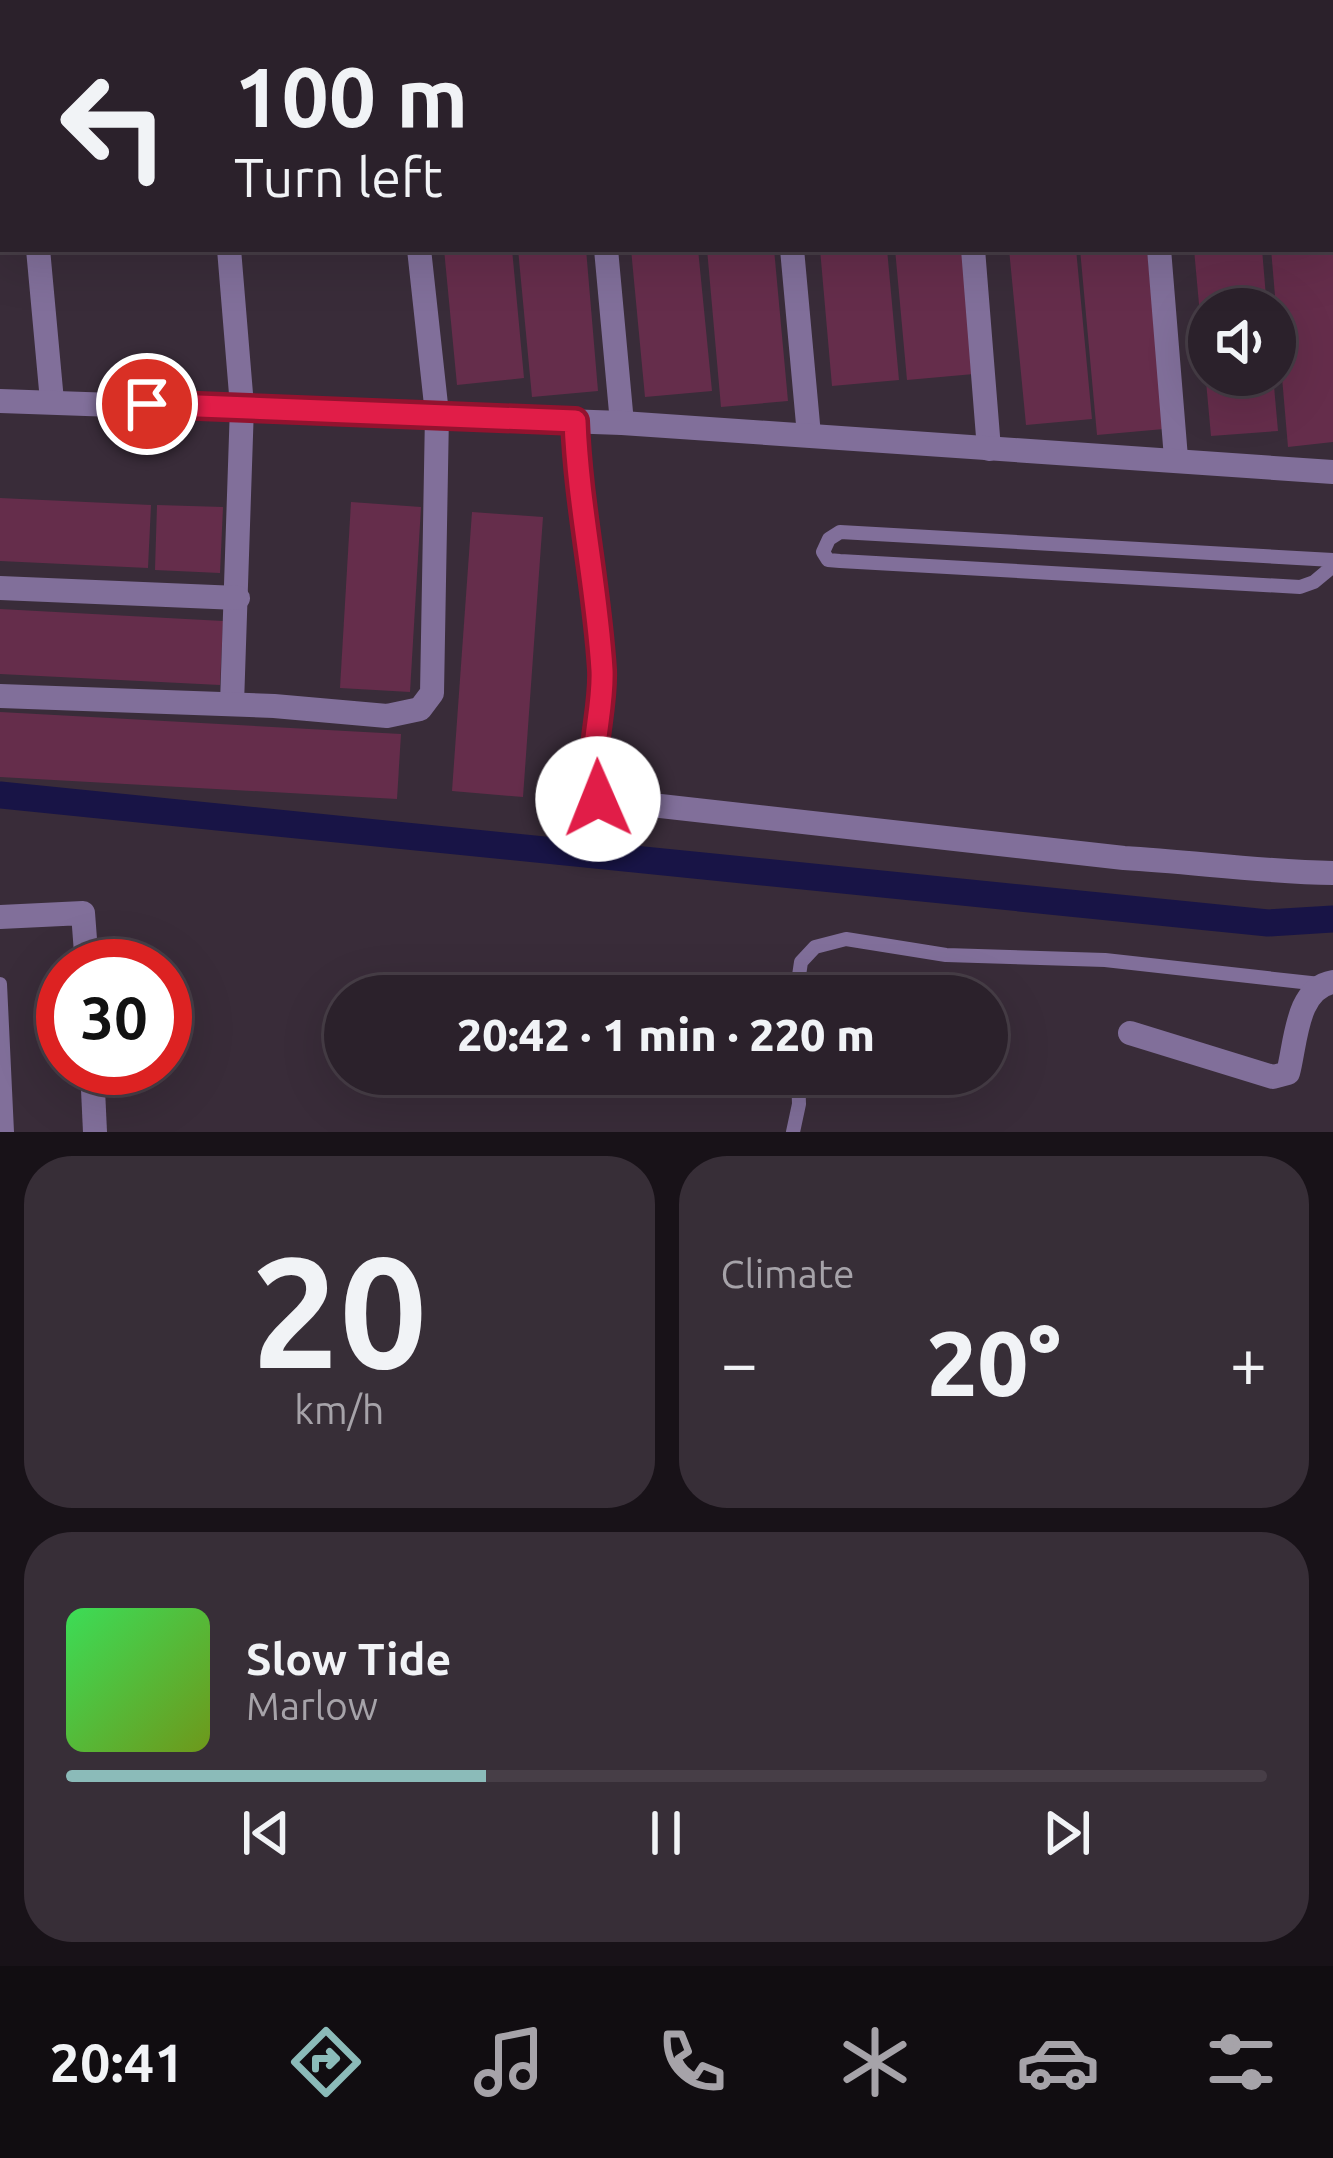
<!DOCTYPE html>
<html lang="en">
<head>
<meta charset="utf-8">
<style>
	:root { --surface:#2b212b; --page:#372e37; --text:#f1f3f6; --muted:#a6a3a9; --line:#473e47; --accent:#8bbbb9 }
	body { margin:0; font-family:Ubuntu,sans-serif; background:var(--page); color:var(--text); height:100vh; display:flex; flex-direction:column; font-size:45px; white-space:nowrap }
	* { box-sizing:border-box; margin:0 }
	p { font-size:39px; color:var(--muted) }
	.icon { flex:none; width:66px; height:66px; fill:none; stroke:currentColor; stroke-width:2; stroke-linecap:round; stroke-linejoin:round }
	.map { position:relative; height:1132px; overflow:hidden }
	.details { display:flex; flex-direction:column; gap:24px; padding:24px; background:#181218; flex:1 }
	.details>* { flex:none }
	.banner { position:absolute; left:0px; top:0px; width:1335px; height:252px; box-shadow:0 12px 48px #0002,0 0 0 3px var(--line); background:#2b212b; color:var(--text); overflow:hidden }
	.buttons { position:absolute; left:1188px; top:288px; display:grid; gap:24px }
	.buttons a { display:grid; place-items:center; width:108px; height:108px; border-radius:50%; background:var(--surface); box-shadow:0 12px 48px #0002,0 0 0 3px var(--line); font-size:60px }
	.speed { position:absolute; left:36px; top:939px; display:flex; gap:24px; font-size:60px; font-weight:700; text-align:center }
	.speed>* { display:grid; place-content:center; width:156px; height:156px; border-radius:50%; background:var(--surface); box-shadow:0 12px 48px #0002,0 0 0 3px var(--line); line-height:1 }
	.speed .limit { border:18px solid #d22; background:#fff; color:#111 }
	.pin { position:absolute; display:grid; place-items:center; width:102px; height:102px; color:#fff; margin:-51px; border:6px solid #fff; border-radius:50%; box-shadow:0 3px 12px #0007 }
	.me { position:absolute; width:132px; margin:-66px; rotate:359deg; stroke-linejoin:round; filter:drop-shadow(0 0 9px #0008) }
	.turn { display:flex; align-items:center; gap:42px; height:252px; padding:0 36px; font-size:54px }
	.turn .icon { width:156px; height:156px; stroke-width:2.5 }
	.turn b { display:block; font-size:84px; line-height:102px }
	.big { font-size:90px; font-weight:800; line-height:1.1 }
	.details .tile { flex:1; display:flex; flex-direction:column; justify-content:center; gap:18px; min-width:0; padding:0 42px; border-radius:48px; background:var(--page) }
	.details .dial { align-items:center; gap:0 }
	.dial b { font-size:156px; line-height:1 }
	.song { display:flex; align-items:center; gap:36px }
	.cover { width:144px; height:144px; border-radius:18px; background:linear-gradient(135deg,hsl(130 70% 55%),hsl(80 70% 35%)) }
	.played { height:12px; border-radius:6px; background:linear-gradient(90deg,var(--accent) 35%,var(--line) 35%) }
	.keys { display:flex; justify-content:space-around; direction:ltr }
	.heat { display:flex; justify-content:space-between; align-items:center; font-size:66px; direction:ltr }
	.details .tiles { flex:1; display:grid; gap:24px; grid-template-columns:1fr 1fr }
	.tile:last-child { grid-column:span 2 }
	.trip { position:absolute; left:324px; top:975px; width:684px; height:120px; border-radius:60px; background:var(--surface); box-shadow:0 12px 48px #0002,0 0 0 3px var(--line); font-weight:800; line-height:120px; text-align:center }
	.menu { display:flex; height:192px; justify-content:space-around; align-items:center; background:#110d11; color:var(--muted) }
	.menu .icon { width:84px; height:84px }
	.menu .current { color:var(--accent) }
	.menu b { font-size:54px; color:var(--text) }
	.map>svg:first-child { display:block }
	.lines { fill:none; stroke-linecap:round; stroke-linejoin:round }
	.canal { stroke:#181446; stroke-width:27 }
	.building { fill:#652d4b }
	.service { stroke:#816f9a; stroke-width:14 }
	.minor { stroke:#816f9a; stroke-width:24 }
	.tertiary { stroke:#816f9a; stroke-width:24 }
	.route-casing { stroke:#92132f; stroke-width:30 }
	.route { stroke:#e11d48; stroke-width:21 }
</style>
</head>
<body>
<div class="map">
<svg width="1333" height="1132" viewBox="0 0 1333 1132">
	<rect width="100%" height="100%" fill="#392c39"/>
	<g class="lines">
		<!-- canal -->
		<path class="canal" d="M0,795L1268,923L1333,919"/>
	</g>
	<!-- building -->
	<g class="building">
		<path d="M444,249H512L524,378L457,385Z"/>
		<path d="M518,249H586L598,391L532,397Z"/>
		<path d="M631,249H698L712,391L645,397Z"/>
		<path d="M707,249H774L788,401L721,407Z"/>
		<path d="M820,249H887L899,380L832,386Z"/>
		<path d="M895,249H963L974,374L907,380Z"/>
		<path d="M1009,249H1076L1092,419L1026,425Z"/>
		<path d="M1080,249H1147L1164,429L1097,435Z"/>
		<path d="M1194,249H1262L1267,309H1209V375H1273L1278,431L1211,436Z"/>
		<path d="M1271,249H1333V442L1288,447Z"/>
		<path d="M0,498L151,505L148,568L0,561Z"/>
		<path d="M351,502L421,507L410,692L340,688Z"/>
		<path d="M157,505L223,507L220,573L155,570Z"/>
		<path d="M472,512L543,517L523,797L452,791Z"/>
		<path d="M0,609L223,621L220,685L0,674Z"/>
		<path d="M0,712L401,734L397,799L0,777Z"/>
	</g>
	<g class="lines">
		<!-- service -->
		<g class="service">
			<path d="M1333,560L840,532L829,539L823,552L828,560L840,561L1300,587L1314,582L1333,566"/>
			<path d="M0,984L7,1132"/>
			<path d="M796,996L801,962L815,947L846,939L946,955L1105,960L1320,984"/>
			<path d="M793,1132L799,1104L798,1074"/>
		</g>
		<!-- minor -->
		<g class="minor">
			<path d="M15,0L16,3"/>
			<path d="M208,0L209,3"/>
			<path d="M392,0L393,3"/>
			<path d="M583,0V3"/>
			<path d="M769,0V3"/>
			<path d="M952,0V3"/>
			<path d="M1138,0V3"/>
			<path d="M38,249L52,401"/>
			<path d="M229,249L242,406L232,704"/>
			<path d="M606,249L622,423"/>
			<path d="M792,249L809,435"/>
			<path d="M973,249L989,449"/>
			<path d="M1159,249L1176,458"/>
			<path d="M575,420C579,504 597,587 602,670C604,713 586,757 598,799L1124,858C1194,862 1263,872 1333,873"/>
			<path d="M0,588L238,598"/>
			<path d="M0,696L274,706L387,716L420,709L432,693L437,414L419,249"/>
			<path d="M0,917L83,913L87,966"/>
			<path d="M1130,1033L1273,1077L1288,1073C1296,1043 1296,988 1333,982"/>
			<path d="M92,1068L95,1132"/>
		</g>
		<!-- tertiary -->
		<path class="tertiary" d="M0,401L622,423L1333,472"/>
	</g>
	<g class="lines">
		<defs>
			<path id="route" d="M147,404L575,421C578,504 597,587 602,670C604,713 586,757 598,799"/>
		</defs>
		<!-- route casing -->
		<use href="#route" class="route-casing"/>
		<!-- route -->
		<use href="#route" class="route"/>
	</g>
</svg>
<div class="buttons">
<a><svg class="icon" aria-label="sound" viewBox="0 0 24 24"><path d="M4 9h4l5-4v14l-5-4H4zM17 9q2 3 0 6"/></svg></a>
</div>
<div class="speed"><div class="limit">30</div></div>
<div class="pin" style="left:147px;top:404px;background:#d93025"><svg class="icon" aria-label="arrive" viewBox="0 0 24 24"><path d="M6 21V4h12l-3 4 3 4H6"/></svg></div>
<svg class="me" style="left:598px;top:799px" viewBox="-20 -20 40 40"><circle r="19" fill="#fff"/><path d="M0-13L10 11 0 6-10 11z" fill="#e11d48"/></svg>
<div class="trip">20:42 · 1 min · 220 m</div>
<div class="banner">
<div class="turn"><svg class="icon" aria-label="left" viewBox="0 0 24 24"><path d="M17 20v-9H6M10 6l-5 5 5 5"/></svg><div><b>100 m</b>Turn left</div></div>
</div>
</div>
<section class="details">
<div class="tiles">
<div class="tile dial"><b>20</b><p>km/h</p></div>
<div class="tile"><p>Climate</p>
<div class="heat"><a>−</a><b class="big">20°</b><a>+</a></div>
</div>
<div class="tile">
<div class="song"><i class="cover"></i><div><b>Slow Tide</b><p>Marlow</p></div></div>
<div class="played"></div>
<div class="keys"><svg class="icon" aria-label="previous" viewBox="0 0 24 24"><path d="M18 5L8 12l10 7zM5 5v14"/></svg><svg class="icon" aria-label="pause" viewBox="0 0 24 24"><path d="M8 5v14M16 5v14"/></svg><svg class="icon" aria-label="next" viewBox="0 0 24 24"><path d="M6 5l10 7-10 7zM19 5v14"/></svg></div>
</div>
</div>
</section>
<nav class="menu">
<b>20:41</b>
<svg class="icon current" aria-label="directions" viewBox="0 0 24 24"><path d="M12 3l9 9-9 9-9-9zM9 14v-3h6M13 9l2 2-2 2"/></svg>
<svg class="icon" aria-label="music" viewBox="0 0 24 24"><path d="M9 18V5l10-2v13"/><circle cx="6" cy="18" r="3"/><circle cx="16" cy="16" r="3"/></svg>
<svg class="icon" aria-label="phone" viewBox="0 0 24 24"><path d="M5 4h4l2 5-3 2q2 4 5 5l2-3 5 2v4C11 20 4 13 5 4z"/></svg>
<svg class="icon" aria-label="climate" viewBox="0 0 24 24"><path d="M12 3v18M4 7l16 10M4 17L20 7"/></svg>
<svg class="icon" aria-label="car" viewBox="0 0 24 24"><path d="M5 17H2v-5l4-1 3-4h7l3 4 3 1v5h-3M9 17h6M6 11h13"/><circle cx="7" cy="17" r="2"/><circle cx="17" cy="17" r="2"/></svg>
<svg class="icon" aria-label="filters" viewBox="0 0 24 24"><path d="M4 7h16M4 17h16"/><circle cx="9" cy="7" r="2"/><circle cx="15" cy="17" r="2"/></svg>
</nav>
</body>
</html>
